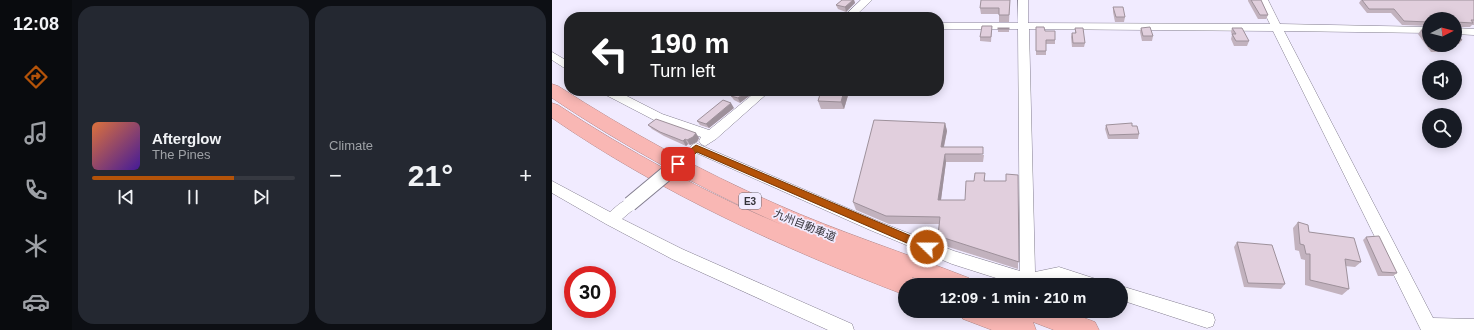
<!DOCTYPE html>
<html lang="en">
<head>
<meta charset="utf-8">
<style>
	:root { --surface:#171b24; --page:#242831; --text:#f1f3f6; --muted:#9ea1a6; --line:#363941; --accent:#b45309 }
	body { margin:0; font-family:Arial,"Noto Sans JP",sans-serif; background:var(--page); color:var(--text); height:100vh; display:flex; flex-direction:column; font-size:15px; white-space:nowrap }
	* { box-sizing:border-box; margin:0 }
	p { font-size:13px; color:var(--muted) }
	.icon { flex:none; width:22px; height:22px; fill:none; stroke:currentColor; stroke-width:2; stroke-linecap:round; stroke-linejoin:round }
	.map { position:relative; flex:1; overflow:hidden }
	.sheet { display:flex; flex-direction:column; gap:6px; padding:6px; background:#0d0f14; width:480px }
	.sheet>* { flex:none }
	.banner { position:absolute; left:12px; top:12px; width:380px; height:84px; border-radius:16px; box-shadow:0 2px 10px #0003; background:#202124; color:#fff; overflow:hidden }
	.needle { width:26px; rotate:84deg }
	.tools { position:absolute; left:870px; top:12px; display:grid; gap:8px }
	.tools a { display:grid; place-items:center; width:40px; height:40px; border-radius:50%; background:var(--surface); box-shadow:0 2px 10px #0003; font-size:20px }
	.speed { position:absolute; left:12px; top:266px; display:flex; gap:8px; font-size:20px; font-weight:700; text-align:center }
	.speed>* { display:grid; place-content:center; width:52px; height:52px; border-radius:50%; background:var(--surface); box-shadow:0 2px 10px #0003; line-height:1 }
	.speed .limit { border:6px solid #d22; background:#fff; color:#111 }
	.pin { position:absolute; display:grid; place-items:center; width:34px; height:34px; color:#fff; margin:-17px; border-radius:8px; box-shadow:0 2px 6px #0006 }
	.me { position:absolute; width:44px; margin:-22px; rotate:292deg; stroke-linejoin:round; filter:drop-shadow(0 0 3px #0008) }
	.turn { display:flex; align-items:center; gap:14px; height:84px; padding:0 20px; font-size:18px }
	.turn .icon { width:52px; height:52px; stroke-width:2.5 }
	.turn b { display:block; font-size:28px; line-height:34px }
	.big { font-size:30px; font-weight:800; line-height:1.1 }
	.sheet .card { flex:1; display:flex; flex-direction:column; justify-content:center; gap:6px; min-width:0; padding:0 14px; border-radius:16px; background:var(--page) }
	.song { display:flex; align-items:center; gap:12px }
	.cover { width:48px; height:48px; border-radius:6px; background:linear-gradient(135deg,hsl(20 70% 55%),hsl(260 70% 35%)) }
	.played { height:4px; border-radius:2px; background:linear-gradient(90deg,var(--accent) 70%,var(--line) 70%) }
	.keys { display:flex; justify-content:space-around; direction:ltr }
	.heat { display:flex; justify-content:space-between; align-items:center; font-size:22px; direction:ltr }
	.sheet .tiles { flex:1; display:grid; gap:6px; grid-template-columns:repeat(2,1fr) }
	.trip { position:absolute; left:346px; top:278px; width:230px; height:40px; border-radius:20px; background:var(--surface); box-shadow:0 2px 10px #0003; font-weight:800; line-height:40px; text-align:center }
	main { display:flex; flex:1; min-height:0 }
	.dock { display:flex; flex-direction:column; width:72px; justify-content:space-around; align-items:center; background:#090b0e; color:var(--muted) }
	.dock .icon { width:28px; height:28px }
	.dock .selected { color:var(--accent) }
	.dock b { font-size:18px; color:var(--text) }
	.map>svg:first-child { display:block }
	.lines { fill:none; stroke-linecap:round; stroke-linejoin:round }
	.minor-casing { stroke:#847f90; stroke-width:1 }
	.highway-casing { stroke:#b48889; stroke-width:1 }
	.minor { fill:#fff; fill-rule:evenodd }
	.highway { fill:#f9b7b4; fill-rule:evenodd }
	.minor-bridge-casing { stroke:#847f90; stroke-width:16; stroke-linecap:butt }
	.minor-bridge { stroke:#fff; stroke-width:14 }
	.wall { fill:#c2b2be }
	.shaded-wall { fill:#9e919b }
	.building { fill:#e1cfdd; stroke:#9e919b }
	.route { fill:#b45309; stroke:#753606 }
	.labels { text-anchor:middle; dominant-baseline:central; stroke-width:3.5; stroke-linejoin:round; paint-order:stroke }
	.shield { fill:#f1ebff; stroke:#6d6a74; stroke-width:1 }
	.shield-label { font-size:10px; font-weight:bold; fill:#343239 }
	.street-label { font-size:11px; fill:#343239; stroke:#f1ebff }
</style>
</head>
<body>
<main>
<nav class="dock">
<b>12:08</b>
<svg class="icon selected" aria-label="directions" viewBox="0 0 24 24"><path d="M12 3l9 9-9 9-9-9zM9 14v-3h6M13 9l2 2-2 2"/></svg>
<svg class="icon" aria-label="music" viewBox="0 0 24 24"><path d="M9 18V5l10-2v13"/><circle cx="6" cy="18" r="3"/><circle cx="16" cy="16" r="3"/></svg>
<svg class="icon" aria-label="phone" viewBox="0 0 24 24"><path d="M5 4h4l2 5-3 2q2 4 5 5l2-3 5 2v4C11 20 4 13 5 4z"/></svg>
<svg class="icon" aria-label="climate" viewBox="0 0 24 24"><path d="M12 3v18M4 7l16 10M4 17L20 7"/></svg>
<svg class="icon" aria-label="car" viewBox="0 0 24 24"><path d="M5 17H2v-5l4-1 3-4h7l3 4 3 1v5h-3M9 17h6M6 11h13"/><circle cx="7" cy="17" r="2"/><circle cx="17" cy="17" r="2"/></svg>
</nav>
<section class="sheet">
<div class="tiles">
<div class="card">
<div class="song"><i class="cover"></i><div><b>Afterglow</b><p>The Pines</p></div></div>
<div class="played"></div>
<div class="keys"><svg class="icon" aria-label="previous" viewBox="0 0 24 24"><path d="M18 5L8 12l10 7zM5 5v14"/></svg><svg class="icon" aria-label="pause" viewBox="0 0 24 24"><path d="M8 5v14M16 5v14"/></svg><svg class="icon" aria-label="next" viewBox="0 0 24 24"><path d="M6 5l10 7-10 7zM19 5v14"/></svg></div>
</div>
<div class="card"><p>Climate</p>
<div class="heat"><a>−</a><b class="big">21°</b><a>+</a></div>
</div>
</div>
</section>
<div class="map">
<svg width="922" height="330" viewBox="0 0 922 330">
	<rect width="100%" height="100%" fill="#f1ebff"/>
	<g class="lines">
		<defs>
			<g id="minor">
				<path d="M309,0H320L302,17H291Z"/>
				<path d="M466,0H476V23L718,24L706,0H716L728,24L877,27V33L732,31L881,318L922,319V330H869L721,31L477,29L483,272L507,267L547,280L550,285H520L507,281L489,285H466L400,264L318,230L140,151L138,148L140,145L144,143L148,145L328,222L402,251L468,271L466,29H387V23H466Z"/>
				<path d="M903,28L922,29V35L903,34Z"/>
				<path d="M0,52L17,62V71L0,60Z"/>
				<path d="M50,91H65L110,114L157,130L205,91H218L164,139L153,146L149,144L147,141L149,137L102,120L52,94Z"/>
				<path d="M0,181L58,212C65,206 73,197 83,200L85,204L83,208L70,219L130,249L300,324L302,330H276L120,259L54,224L0,193Z"/>
				<path d="M569,286L655,312L661,314L663,320L661,326L655,328L569,300Z"/>
			</g>
			<g id="highway">
				<path d="M0,84L6,86C76,131 148,171 224,204C287,232 353,253 417,278L420,285H381L360,277L364,285H353V295C230,248 109,193 0,118V103L6,105C77,152 152,192 230,225C150,189 73,147 0,98Z"/>
				<path d="M407,311H451L472,318L469,311H514L543,322L547,330H502L481,322L484,330H440L411,319Z"/>
			</g>
		</defs>
		<!-- minor casing -->
		<use href="#minor" class="minor-casing"/>
		<!-- highway casing -->
		<use href="#highway" class="highway-casing"/>
		<!-- minor -->
		<use href="#minor" class="minor"/>
		<!-- highway -->
		<use href="#highway" class="highway"/>
		<defs>
			<path id="minor-bridge" d="M78,204L138,154"/>
		</defs>
		<!-- minor-bridge casing -->
		<use href="#minor-bridge" class="minor-bridge-casing"/>
		<!-- minor-bridge -->
		<use href="#minor-bridge" class="minor-bridge"/>
	</g>
	<!-- wall -->
	<g class="wall">
		<path d="M290,0H302L303,3L294,12L286,9L284,5Z"/>
		<path d="M458,0L457,22H447V14H429L428,8Z"/>
		<path d="M696,0H709L716,15L714,19H706L696,1Z"/>
		<path d="M809,0H922V25H920L918,27H903V19H877V26L850,25L839,13H815L807,3Z"/>
		<path d="M561,7L573,17L572,22H563L561,12Z"/>
		<path d="M440,26L439,42L428,41V37Z"/>
		<path d="M484,27L493,31H503V44H494V55H484Z"/>
		<rect x="446" y="28" width="11" height="4"/>
		<path d="M523,28L533,43L532,47H520L519,37L520,33H523Z"/>
		<path d="M589,28L601,36L600,41H590L588,32Z"/>
		<path d="M680,28L697,41L695,46H682L679,39L680,35L679,32Z"/>
		<path d="M869,30H877V45H894L896,48L893,52H879L866,34Z"/>
		<path d="M903,31L910,40L907,44H903Z"/>
		<path d="M185,91L188,103L182,100L179,96Z"/>
		<path d="M266,91H308V92H297L292,109H269L266,101L269,92Z"/>
		<path d="M182,108L157,128L148,125L145,121Z"/>
		<path d="M393,123L395,131L392,147L432,155L431,162H394L389,200H413L422,181L433,173V181H454L466,175V269L387,244L386,236L387,224H337L304,210L301,202Z"/>
		<path d="M96,125L147,138L145,142L138,145L136,144L134,146L112,136L100,129Z"/>
		<path d="M554,125L580,126L587,134L586,139H556L553,129Z"/>
		<path d="M746,222L757,232L809,262L803,267L793,266L797,289L790,295L753,285V260L749,259L747,251L743,250L741,228Z"/>
		<path d="M814,237L845,273L841,276H826L811,240Z"/>
		<path d="M685,242L733,284L729,289L692,287L682,247Z"/>
	</g>
	<!-- shaded-wall -->
	<g class="shaded-wall">
		<path d="M301,0H302L303,3L294,12L293,7Z"/>
		<path d="M195,91H204L188,103L186,98Z"/>
		<path d="M292,91H297V92L292,109L289,102Z"/>
		<path d="M179,103L182,108L157,128L154,124Z"/>
		<path d="M393,123L395,131L390,155L389,147Z"/>
		<path d="M144,133L147,138L145,142L138,145L135,140Z"/>
		<path d="M133,139L136,144L134,146L131,141Z"/>
		<path d="M393,154L394,162L388,207L386,200Z"/>
	</g>
	<!-- building -->
	<g class="building">
		<path d="M290,0H301L293,7L284,5Z"/>
		<path d="M429,0H458L457,15H447V8H428Z"/>
		<path d="M699,0H709L716,15H708Z"/>
		<path d="M810,0H922V20H919L921,23L903,22V19H877V22L852,21L842,9H817Z"/>
		<path d="M561,7H571L573,17H564Z"/>
		<path d="M430,26H440L439,37H428Z"/>
		<path d="M484,27H492L493,31H503V40H494V51H484Z"/>
		<path d="M598,27L601,36H591L589,28Z"/>
		<rect x="446" y="28" width="11" height="1"/>
		<path d="M523,28H531L533,43H521L520,33H524Z"/>
		<path d="M680,28H690L697,41H684L680,34H684Z"/>
		<path d="M869,30H877V41Z"/>
		<path d="M903,31L910,40H903Z"/>
		<path d="M880,45H894L896,48H882Z"/>
		<path d="M185,91H195L186,98L179,96Z"/>
		<path d="M269,91H292L289,102L266,101Z"/>
		<path d="M171,100L179,103L154,124L145,121Z"/>
		<path d="M104,119L144,133L141,137L135,140L133,139L131,141L108,132L96,125Z"/>
		<path d="M322,120L393,123L389,147H431V154H393L386,200H413L414,181H422L423,173H433L432,181H454V174L466,175L467,262L386,236L388,217L334,216L301,202Z"/>
		<path d="M580,123V126H585L587,134L557,135L554,125Z"/>
		<path d="M746,222L756,225L757,232L802,238L809,262L793,259L797,289L758,280V254H754L752,245L748,244Z"/>
		<path d="M827,236L845,273L830,272L814,237Z"/>
		<path d="M685,242L720,245L733,284L696,283Z"/>
	</g>
	<!-- route -->
	<path class="route" d="M144,145L378,244L380,247L378,250L375,252L371,250L145,152L130,166H123L122,164L123,161Z"/>
	<g class="labels">
		<!-- shield labels -->
		<rect class="shield" x="187" y="193" width="22" height="16" rx="3"/>
		<g class="shield-label">
			<text x="198" y="201">E3</text>
		</g>
		<!-- street labels -->
		<g class="street-label">
			<text transform="translate(253 225) rotate(22)">九州自動車道</text>
		</g>
	</g>
</svg>
<div class="tools">
<a><svg class="needle" viewBox="-14 -14 28 28"><path d="M0-13l5 13h-10z" fill="#e53935"/><path d="M0 13l5-13h-10z" fill="#9ea1a6"/></svg></a>
<a><svg class="icon" aria-label="sound" viewBox="0 0 24 24"><path d="M4 9h4l5-4v14l-5-4H4zM17 9q2 3 0 6"/></svg></a>
<a><svg class="icon" aria-label="search" viewBox="0 0 24 24"><circle cx="10" cy="10" r="6"/><path d="M15 15l6 6"/></svg></a>
</div>
<div class="speed"><div class="limit">30</div></div>
<div class="pin" style="left:126px;top:164px;background:#d93025"><svg class="icon" aria-label="arrive" viewBox="0 0 24 24"><path d="M6 21V4h12l-3 4 3 4H6"/></svg></div>
<svg class="me" style="left:375px;top:247px" viewBox="-20 -20 40 40"><circle r="17" fill="#b45309" stroke="#fff" stroke-width="3"/><path d="M0-11L8 9 0 5-8 9z" fill="#fff"/></svg>
<div class="trip">12:09 · 1 min · 210 m</div>
<div class="banner">
<div class="turn"><svg class="icon" aria-label="left" viewBox="0 0 24 24"><path d="M17 20v-9H6M10 6l-5 5 5 5"/></svg><div><b>190 m</b>Turn left</div></div>
</div>
</div>
</main>
</body>
</html>
